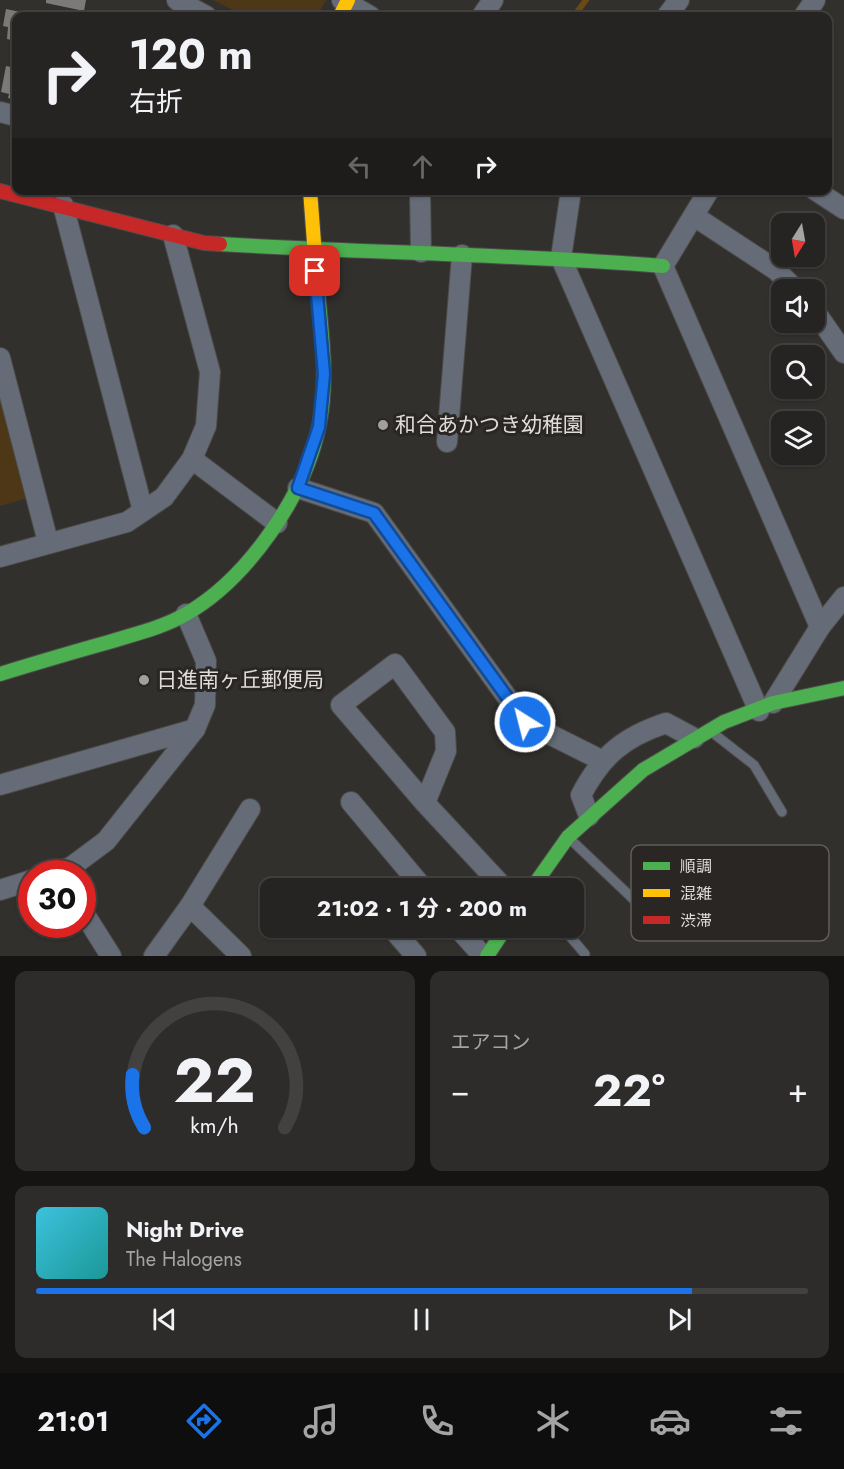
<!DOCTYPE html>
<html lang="ja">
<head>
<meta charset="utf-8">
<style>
	:root { --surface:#262422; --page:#2e2c2a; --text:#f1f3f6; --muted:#a4a4a5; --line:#424140; --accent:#1a73e8 }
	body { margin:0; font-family:Jost,"Noto Sans JP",sans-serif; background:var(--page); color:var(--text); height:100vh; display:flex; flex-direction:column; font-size:22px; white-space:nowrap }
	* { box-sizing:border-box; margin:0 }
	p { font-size:20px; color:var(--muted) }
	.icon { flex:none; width:33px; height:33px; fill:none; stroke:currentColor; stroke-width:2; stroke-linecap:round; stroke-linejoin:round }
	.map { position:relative; height:956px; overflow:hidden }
	.sheet { display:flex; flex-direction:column; gap:15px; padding:15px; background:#151413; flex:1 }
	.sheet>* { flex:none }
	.guide { position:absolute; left:12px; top:12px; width:820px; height:183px; border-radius:12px; box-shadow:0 2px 4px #0004,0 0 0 2px var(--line); background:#262422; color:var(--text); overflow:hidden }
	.needle { width:39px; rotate:191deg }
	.buttons { position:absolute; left:771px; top:213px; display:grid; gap:12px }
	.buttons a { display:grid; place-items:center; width:54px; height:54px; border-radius:12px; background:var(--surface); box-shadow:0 2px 4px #0004,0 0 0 2px var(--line); font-size:30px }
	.speed { position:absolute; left:18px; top:860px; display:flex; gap:12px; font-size:30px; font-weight:700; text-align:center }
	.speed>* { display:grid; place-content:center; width:78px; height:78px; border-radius:50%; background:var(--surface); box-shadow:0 2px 4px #0004,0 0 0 2px var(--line); line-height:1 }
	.speed .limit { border:9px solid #d22; background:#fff; color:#111 }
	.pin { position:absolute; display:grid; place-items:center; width:51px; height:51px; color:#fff; margin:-26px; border-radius:12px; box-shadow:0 3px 9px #0006 }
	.me { position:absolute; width:66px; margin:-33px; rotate:324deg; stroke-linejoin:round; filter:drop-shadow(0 0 4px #0008) }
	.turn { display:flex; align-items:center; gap:21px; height:126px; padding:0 18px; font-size:27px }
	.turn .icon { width:78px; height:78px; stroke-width:2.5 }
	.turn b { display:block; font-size:42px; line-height:51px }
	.lanes { display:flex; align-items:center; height:57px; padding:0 18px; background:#0003; justify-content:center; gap:30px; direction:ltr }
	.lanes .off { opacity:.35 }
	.big { font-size:45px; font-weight:700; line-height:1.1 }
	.sheet .tile { flex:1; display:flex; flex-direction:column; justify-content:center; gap:9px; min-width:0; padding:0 21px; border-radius:12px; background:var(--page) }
	.sheet .dial { align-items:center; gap:0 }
	.dial svg { height:156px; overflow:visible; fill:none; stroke:var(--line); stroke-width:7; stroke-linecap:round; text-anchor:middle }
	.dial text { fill:var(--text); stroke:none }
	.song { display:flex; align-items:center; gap:18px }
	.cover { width:72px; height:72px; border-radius:9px; background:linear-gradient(135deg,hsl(190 70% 55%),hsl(180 70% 35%)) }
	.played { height:6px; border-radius:3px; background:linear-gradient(90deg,var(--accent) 85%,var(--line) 85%) }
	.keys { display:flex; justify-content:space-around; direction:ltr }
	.heat { display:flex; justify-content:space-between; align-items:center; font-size:33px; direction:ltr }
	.sheet .tiles { flex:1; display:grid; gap:15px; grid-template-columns:1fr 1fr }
	.tile:last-child { grid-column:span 2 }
	.trip { position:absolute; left:260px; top:878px; width:324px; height:60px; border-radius:12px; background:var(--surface); box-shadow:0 2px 4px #0004,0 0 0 2px var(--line); font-weight:700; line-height:60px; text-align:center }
	.tabs { display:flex; height:96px; justify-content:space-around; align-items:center; background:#0f0e0e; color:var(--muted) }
	.tabs .icon { width:42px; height:42px }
	.tabs .on { color:var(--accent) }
	.tabs b { font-size:27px; color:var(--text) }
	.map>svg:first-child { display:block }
	.green { fill:#4e3716 }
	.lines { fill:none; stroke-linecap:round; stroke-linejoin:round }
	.stream { stroke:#6a4914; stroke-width:6 }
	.building { fill:#7c7a78 }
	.lane-casing { stroke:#4d4c4a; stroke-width:11 }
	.street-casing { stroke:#4d4c4a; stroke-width:22 }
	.fast-casing { stroke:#4d4c4a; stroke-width:16 }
	.slow-casing { stroke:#4d4c4a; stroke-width:16 }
	.jam-casing { stroke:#4d4c4a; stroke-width:16 }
	.lane { stroke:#656c77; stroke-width:9 }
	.street { stroke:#656c77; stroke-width:20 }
	.fast { stroke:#4caf50; stroke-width:14 }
	.slow { stroke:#ffc107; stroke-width:14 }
	.jam { stroke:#c62828; stroke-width:14 }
	.route-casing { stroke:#114b97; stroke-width:15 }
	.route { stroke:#1a73e8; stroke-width:10 }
	.poi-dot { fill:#a2a09e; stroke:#292623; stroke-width:2 }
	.labels { text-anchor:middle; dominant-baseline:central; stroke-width:6; stroke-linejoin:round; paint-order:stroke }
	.poi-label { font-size:21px; fill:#dfdddb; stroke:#292623; text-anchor:start }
	.key { fill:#292623; stroke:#605d5a; stroke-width:1.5 }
	.key-label { font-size:16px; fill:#dfdddb }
</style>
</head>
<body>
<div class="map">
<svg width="844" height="956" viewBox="0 0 844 956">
	<rect width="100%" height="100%" fill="#32302d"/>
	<!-- green -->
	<g class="green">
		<path d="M213,0H326L317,16H245Z"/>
		<path d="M0,383L28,498L0,506Z"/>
	</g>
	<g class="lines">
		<!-- stream -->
		<path class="stream" d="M574,16L586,0"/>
	</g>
	<!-- building -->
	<g class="building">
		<path d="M46,0H86L84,11L46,3Z"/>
		<path d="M6,9L25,13L24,16H16V41L7,39L8,27L3,26Z"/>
		<path d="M29,11L50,13L65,16H28Z"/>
		<path d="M6,66L16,68V100L8,98L9,94L1,92Z"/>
	</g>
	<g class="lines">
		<defs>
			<g id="lane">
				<path d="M713,733L754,765L782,812"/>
				<path d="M569,838L650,915C665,918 673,905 683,894"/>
				<path d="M562,927L585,954"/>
			</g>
			<g id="street">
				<path d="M177,0L206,16"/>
				<path d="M342,0L370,16"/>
				<path d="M482,16L493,0"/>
				<path d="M667,16L679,0"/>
				<path d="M804,16L815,0"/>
				<path d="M0,112L16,116"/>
				<path d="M420,190L421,252"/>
				<path d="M571,190L561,258L759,711"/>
				<path d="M709,190L663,266L820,627"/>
				<path d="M815,190L844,209"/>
				<path d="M63,205L143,511"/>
				<path d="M694,216L776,270L796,290"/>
				<path d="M814,310L844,353"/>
				<path d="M0,358L48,542"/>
				<path d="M447,442L462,255"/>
				<path d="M192,459L277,523"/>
				<path d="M298,488L374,513L525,722L603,761"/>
				<path d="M0,557L127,522L164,497L192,459L206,426L210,372L173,235"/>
				<path d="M773,703L820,627L844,597"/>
				<path d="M0,785L195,729"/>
				<path d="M351,802L423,888"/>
				<path d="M425,803L446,751L445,732L395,664L341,705L425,803L504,888"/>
				<path d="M589,816L581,795C602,755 624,737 666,723L694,738"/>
				<path d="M53,873L71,867L106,841L195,729L205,705L206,661L186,614"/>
				<path d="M0,890L32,880"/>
				<path d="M190,906L250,809"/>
				<path d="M82,910L111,956"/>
				<path d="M391,927L416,956"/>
				<path d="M457,927L483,956"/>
				<path d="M154,956L190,906L241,956"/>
			</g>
			<g id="fast">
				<path d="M220,244C367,253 515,254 663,266"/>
				<path d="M0,674C36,663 73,652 109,642C134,634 162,628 186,614C247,579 305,496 319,426C329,379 321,329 317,282"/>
				<path d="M532,888L568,837L643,770L724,722L773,703L844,688"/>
				<path d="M487,956L506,927"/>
			</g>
			<g id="slow">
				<path d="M340,16L348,0"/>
				<path d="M310,190L317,282"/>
			</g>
			<path id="jam" d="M0,191L204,243L220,244"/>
		</defs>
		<!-- lane casing -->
		<use href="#lane" class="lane-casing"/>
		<!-- street casing -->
		<use href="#street" class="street-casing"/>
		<!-- fast casing -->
		<use href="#fast" class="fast-casing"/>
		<!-- slow casing -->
		<use href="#slow" class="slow-casing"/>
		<!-- jam casing -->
		<use href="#jam" class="jam-casing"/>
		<!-- lane -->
		<use href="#lane" class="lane"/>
		<!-- street -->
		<use href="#street" class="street"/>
		<!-- fast -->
		<use href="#fast" class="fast"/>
		<!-- slow -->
		<use href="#slow" class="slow"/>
		<!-- jam -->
		<use href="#jam" class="jam"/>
	</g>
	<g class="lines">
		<defs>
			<path id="route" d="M315,271L324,374L319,427L298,488L374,513L525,722"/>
		</defs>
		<!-- route casing -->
		<use href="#route" class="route-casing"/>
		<!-- route -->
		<use href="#route" class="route"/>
	</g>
	<!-- markers -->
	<g class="poi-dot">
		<circle cx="383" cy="425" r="6"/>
		<circle cx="144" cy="680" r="6"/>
	</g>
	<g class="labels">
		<!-- poi labels -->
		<g class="poi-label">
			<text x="395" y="425">和合あかつき幼稚園</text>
			<text x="156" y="680">日進南ヶ丘郵便局</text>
		</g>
	</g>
	<!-- legend -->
	<rect x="631" y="845" width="198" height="96" rx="9" class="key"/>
	<rect x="643" y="862" width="27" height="8" fill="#4caf50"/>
	<rect x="643" y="889" width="27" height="8" fill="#ffc107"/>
	<rect x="643" y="916" width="27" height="8" fill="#c62828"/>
	<g class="key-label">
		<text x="680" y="872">順調</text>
		<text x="680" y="899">混雑</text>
		<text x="680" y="926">渋滞</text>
	</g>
</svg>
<div class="buttons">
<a><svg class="needle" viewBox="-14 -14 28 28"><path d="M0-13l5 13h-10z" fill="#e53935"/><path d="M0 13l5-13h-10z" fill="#a4a4a5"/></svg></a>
<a><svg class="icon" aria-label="sound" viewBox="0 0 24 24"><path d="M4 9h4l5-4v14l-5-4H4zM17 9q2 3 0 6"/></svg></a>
<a><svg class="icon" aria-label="search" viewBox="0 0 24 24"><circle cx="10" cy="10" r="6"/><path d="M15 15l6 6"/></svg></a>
<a><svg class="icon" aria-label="layers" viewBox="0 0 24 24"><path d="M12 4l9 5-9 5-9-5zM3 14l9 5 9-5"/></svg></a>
</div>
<div class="speed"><div class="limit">30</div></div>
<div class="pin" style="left:315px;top:271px;background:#d93025"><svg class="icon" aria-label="arrive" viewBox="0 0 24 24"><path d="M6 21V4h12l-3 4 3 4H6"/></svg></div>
<svg class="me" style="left:525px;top:722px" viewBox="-20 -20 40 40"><circle r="17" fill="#1a73e8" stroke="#fff" stroke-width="3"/><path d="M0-11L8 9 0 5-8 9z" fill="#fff"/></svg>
<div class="trip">21:02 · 1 分 · 200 m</div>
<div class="guide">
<div class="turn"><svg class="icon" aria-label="right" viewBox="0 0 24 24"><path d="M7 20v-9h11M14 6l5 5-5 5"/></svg><div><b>120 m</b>右折</div></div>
<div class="lanes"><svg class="icon off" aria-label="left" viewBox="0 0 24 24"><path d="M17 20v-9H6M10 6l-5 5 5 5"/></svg><svg class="icon off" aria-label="ahead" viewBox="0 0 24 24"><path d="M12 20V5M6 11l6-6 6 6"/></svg><svg class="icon" aria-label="right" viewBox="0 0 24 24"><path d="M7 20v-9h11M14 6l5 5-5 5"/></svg></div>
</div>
</div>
<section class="sheet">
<div class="tiles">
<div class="tile dial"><svg viewBox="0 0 100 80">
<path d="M14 69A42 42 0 1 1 86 69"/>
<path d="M14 69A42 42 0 0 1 8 42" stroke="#1a73e8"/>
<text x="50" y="56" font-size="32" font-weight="700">22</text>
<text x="50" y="72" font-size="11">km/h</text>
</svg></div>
<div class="tile"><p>エアコン</p>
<div class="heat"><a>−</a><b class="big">22°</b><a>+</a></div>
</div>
<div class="tile">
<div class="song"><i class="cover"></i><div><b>Night Drive</b><p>The Halogens</p></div></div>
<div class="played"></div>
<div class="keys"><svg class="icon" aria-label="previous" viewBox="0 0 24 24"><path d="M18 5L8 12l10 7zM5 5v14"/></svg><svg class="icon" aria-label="pause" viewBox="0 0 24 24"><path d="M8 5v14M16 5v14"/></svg><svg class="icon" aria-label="next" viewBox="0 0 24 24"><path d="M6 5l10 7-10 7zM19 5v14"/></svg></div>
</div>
</div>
</section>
<nav class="tabs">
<b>21:01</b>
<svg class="icon on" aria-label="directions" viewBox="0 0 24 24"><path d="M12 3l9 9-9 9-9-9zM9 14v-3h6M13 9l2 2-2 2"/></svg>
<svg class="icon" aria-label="music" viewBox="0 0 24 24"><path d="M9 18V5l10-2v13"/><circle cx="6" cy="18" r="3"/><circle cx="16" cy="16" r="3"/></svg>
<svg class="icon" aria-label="phone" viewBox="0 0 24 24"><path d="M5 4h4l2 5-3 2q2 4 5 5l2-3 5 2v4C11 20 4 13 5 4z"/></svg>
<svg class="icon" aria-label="climate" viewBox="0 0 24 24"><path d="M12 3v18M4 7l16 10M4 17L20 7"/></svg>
<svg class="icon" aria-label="car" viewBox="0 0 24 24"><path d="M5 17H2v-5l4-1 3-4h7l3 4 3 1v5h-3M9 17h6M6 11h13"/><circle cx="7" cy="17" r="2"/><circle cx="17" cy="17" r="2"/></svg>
<svg class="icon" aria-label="filters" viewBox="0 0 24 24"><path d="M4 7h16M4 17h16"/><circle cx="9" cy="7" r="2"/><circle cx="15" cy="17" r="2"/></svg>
</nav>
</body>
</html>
